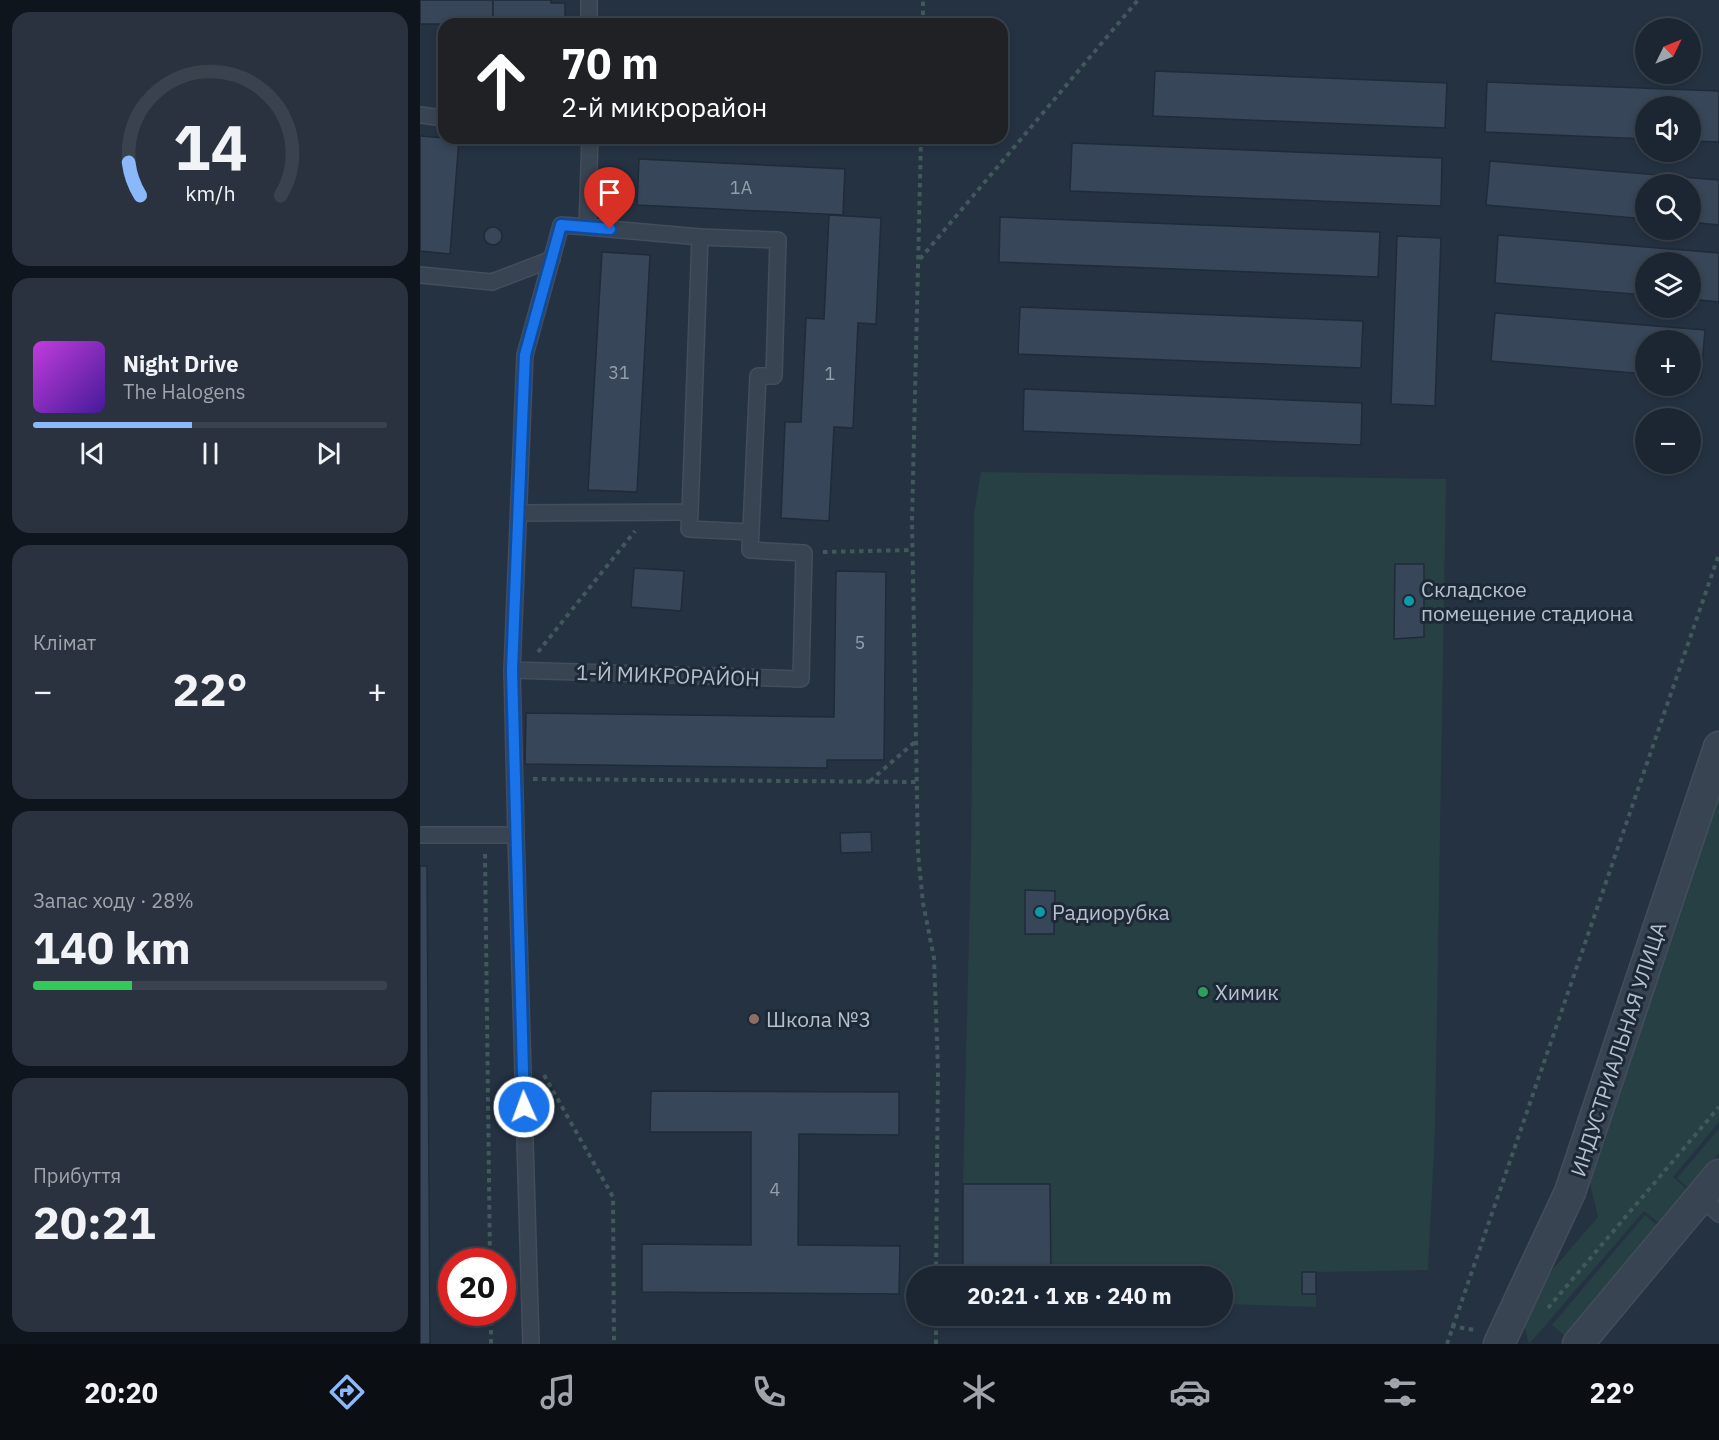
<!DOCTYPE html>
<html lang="uk">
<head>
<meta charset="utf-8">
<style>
	:root { --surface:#1c2632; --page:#29323e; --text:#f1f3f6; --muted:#a0a5ac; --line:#3a434d; --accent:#8bb7fb }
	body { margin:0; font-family:"IBM Plex Sans",sans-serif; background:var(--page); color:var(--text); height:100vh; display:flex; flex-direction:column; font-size:22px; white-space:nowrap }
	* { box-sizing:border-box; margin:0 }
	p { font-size:20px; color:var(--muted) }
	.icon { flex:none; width:33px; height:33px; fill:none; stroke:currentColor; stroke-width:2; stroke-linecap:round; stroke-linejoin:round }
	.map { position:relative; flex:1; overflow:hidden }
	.details { display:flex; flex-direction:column; gap:12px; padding:12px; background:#0f151c; width:420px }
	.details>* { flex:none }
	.guide { position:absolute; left:18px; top:18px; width:570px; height:126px; border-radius:18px; box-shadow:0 3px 9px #0003,0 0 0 2px var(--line); background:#202124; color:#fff; overflow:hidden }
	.needle { width:39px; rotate:47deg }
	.tools { position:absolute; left:1215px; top:18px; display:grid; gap:12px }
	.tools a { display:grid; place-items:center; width:66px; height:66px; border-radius:50%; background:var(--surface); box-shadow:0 3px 9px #0003,0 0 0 2px var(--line); font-size:30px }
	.speed { position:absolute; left:18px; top:1248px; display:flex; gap:12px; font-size:30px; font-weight:700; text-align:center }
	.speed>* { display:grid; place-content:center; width:78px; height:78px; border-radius:50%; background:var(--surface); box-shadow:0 3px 9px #0003,0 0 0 2px var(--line); line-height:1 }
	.speed .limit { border:9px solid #d22; background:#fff; color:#111 }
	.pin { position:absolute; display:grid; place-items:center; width:51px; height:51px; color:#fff; margin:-62px -26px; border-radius:50% 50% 50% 0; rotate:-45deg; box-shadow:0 0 6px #0007 }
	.pin .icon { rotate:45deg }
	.me { position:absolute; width:66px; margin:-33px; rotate:358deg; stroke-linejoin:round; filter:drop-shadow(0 0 4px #0008) }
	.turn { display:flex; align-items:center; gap:21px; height:126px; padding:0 24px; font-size:27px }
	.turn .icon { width:78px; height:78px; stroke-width:2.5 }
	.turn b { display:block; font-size:42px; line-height:51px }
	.big { font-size:45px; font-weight:800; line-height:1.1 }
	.details .card { flex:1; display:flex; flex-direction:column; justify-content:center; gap:9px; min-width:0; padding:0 21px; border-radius:18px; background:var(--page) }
	.details .dial { align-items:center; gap:0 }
	.dial svg { height:156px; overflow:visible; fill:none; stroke:var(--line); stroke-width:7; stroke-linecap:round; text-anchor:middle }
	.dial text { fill:var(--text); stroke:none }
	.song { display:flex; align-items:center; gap:18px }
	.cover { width:72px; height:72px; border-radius:9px; background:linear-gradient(135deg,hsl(290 70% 55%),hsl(260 70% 35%)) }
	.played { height:6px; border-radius:3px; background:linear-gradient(90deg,var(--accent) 45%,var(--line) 45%) }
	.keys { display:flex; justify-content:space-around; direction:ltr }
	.heat { display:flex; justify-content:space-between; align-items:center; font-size:33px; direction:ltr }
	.charge { height:9px; border-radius:4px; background:linear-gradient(90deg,#34c759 28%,var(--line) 0) }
	.trip { position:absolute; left:486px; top:1266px; width:327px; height:60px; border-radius:30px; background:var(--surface); box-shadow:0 3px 9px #0003,0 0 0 2px var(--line); font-weight:800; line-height:60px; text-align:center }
	.tab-bar { display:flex; height:96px; justify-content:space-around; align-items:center; background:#0b0f14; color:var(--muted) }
	.tab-bar .icon { width:42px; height:42px }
	.tab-bar .selected { color:var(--accent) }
	.tab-bar b { font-size:27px; color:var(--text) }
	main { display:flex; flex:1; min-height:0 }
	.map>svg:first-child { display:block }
	.green { fill:#274043 }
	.building { fill:#374658; stroke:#202b39; stroke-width:1.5 }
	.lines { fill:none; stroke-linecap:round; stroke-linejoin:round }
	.service-casing { stroke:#434d5b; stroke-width:18 }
	.minor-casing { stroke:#434d5b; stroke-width:33 }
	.path { stroke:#40595b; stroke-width:4; stroke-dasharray:4.5 4.5; stroke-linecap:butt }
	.service { stroke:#394452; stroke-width:15 }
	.minor { stroke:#394452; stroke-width:30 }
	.route-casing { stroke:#114b97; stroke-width:15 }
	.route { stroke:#1a73e8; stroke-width:10 }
	.culture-dot { fill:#0f9aa8; stroke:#1e2937; stroke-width:2 }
	.leisure-dot { fill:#2e9e5b; stroke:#1e2937; stroke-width:2 }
	.education-dot { fill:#8d6e63; stroke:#1e2937; stroke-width:2 }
	.labels { text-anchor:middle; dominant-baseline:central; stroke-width:6; stroke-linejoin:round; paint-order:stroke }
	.number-label { font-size:18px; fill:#949fad }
	.poi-label { font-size:21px; fill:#b6bfcc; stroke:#1e2937; text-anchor:start }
	.street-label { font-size:21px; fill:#b6bfcc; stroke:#1e2937 }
</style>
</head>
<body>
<main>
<section class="details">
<div class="card dial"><svg viewBox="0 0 100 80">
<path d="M14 69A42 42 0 1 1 86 69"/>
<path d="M14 69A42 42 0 0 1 8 52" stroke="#8bb7fb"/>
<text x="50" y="56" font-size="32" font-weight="700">14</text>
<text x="50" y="72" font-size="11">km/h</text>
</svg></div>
<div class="card">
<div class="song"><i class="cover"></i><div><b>Night Drive</b><p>The Halogens</p></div></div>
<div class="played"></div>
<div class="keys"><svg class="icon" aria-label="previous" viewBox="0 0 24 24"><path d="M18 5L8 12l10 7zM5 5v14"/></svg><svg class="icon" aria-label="pause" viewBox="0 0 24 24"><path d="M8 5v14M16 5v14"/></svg><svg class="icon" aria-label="next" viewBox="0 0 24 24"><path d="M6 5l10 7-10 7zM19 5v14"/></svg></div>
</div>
<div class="card"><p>Клімат</p>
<div class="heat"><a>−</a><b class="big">22°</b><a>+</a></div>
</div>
<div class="card"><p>Запас ходу · 28%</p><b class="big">140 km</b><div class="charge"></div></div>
<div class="card"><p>Прибуття</p><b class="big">20:21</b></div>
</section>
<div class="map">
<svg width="1299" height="1344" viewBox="0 0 1299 1344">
	<rect width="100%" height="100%" fill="#253242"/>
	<!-- green -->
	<g class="green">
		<path d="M561,472L1026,479L1015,1129L1008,1270L896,1272V1307L803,1304L802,1276H631L630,1184H543L551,854L554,513Z"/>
		<path d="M1299,773V1122L1253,1177L1268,1190L1240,1224L1224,1211L1109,1344L1103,1321L1121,1283L1178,1217L1167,1170Z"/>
		<path d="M1299,1129V1153L1269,1189L1257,1178Z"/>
		<path d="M1225,1215L1238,1226L1145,1336L1132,1325Z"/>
	</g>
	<!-- building -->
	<g class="building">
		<rect x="0" y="0" width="73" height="24"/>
		<path d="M73,0H131V3H145V24H73Z"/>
		<path d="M735,71L1027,83L1025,128L733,116Z"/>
		<path d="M1067,82L1299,91V142L1270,141V106H1226V139L1065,132Z"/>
		<path d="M0,136L39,139L30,254L0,251Z"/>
		<path d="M652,143L1022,158L1021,206L650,191Z"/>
		<path d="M219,159L425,169L423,215L217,205Z"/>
		<path d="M1070,161L1299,180V225L1270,222V184H1226V219L1066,205Z"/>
		<path d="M409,215L461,218L456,324L438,323L433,428L414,427L409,521L361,518L365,422H381L386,318L404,319Z"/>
		<path d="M580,217L960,232L958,277L579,262Z"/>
		<circle cx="73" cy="236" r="9"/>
		<path d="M1078,235L1299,253V302L1270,299V262H1226V295L1075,283Z"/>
		<path d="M977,236L1021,238L1015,406L971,404Z"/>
		<path d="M182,252L230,255L217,492L168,490Z"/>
		<path d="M600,307L943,321L941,368L598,354Z"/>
		<path d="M1075,313L1285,330L1281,378H1270V340H1226V374L1071,361Z"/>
		<path d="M604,389L942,403L941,445L603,431Z"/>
		<path d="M975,564H1004V637L974,639Z"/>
		<path d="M214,568L264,571L261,611L211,607Z"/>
		<path d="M416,571L466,572L464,760H407V768L105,764L106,713L414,717Z"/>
		<path d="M451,832L452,852L421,853L420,833Z"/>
		<path d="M0,866H7L10,1344H0Z"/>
		<path d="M605,890L635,891L634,934H605Z"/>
		<path d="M231,1091L479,1092V1135L379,1134L378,1245L480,1246L479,1294L222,1292V1244L331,1245V1132H230Z"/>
		<path d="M543,1184H630L631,1276H543Z"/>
		<rect x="882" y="1272" width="14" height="22"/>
	</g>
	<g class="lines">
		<defs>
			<g id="service">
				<path d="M169,0V24"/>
				<path d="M0,115L24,118"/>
				<path d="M167,227L280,237L358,240L354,376H338L330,550L384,553L381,679L92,670L105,355L141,225L167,227L170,138"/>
				<path d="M0,275L72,282L132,259"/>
				<path d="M270,512L269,529L331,532"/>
				<path d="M99,513L270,512L280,237"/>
				<path d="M92,670L96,835"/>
				<path d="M0,835H96L111,1344"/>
				<path d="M1280,1196L1299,1214"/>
			</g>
			<g id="minor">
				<path d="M1079,1344L1150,1192L1299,747"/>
				<path d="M1158,1344L1299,1175"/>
			</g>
		</defs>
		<!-- service casing -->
		<use href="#service" class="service-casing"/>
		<!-- minor casing -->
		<use href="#minor" class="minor-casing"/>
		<!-- path -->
		<g class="path">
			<path d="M503,24V0"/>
			<path d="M501,138L492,521L498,853L503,903L514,958L518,1069L516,1276"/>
			<path d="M500,259L718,0"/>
			<path d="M403,552L492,550"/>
			<path d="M118,652L215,531"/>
			<path d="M113,779L497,782"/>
			<path d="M450,781L496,741"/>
			<path d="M65,854L70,1262"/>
			<path d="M124,1075L193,1197L194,1344"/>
			<path d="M1128,1308L1299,1107"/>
			<path d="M71,1312V1344"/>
			<path d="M1031,1326L1055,1330"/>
			<path d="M516,1344V1316"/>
			<path d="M1027,1344L1299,554"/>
		</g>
		<!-- service -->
		<use href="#service" class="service"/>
		<!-- minor -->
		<use href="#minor" class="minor"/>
	</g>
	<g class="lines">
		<defs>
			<path id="route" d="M104,1107L92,670L103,400L105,355L141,225L190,229"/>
		</defs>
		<!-- route casing -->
		<use href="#route" class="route-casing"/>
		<!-- route -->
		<use href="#route" class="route"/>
	</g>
	<!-- markers -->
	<g class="culture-dot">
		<circle cx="989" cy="601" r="6"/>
		<circle cx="620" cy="912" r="6"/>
	</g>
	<circle class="leisure-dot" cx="783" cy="992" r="6"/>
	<circle class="education-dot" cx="334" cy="1019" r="6"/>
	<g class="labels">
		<!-- number labels -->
		<g class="number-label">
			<text x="321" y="187">1А</text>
			<text x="199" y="372">31</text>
			<text x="410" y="373">1</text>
			<text x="440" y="642">5</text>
			<text x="355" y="1189">4</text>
		</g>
		<!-- poi labels -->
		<g class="poi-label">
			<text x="1001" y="589">Складское<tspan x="1001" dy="24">помещение стадиона</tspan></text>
			<text x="632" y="912">Радиорубка</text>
			<text x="795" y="992">Химик</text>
			<text x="346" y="1019">Школа №3</text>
		</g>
		<!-- street labels -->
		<g class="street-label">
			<text transform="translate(248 675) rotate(2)">1-Й МИКРОРАЙОН</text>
			<text transform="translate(1198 1049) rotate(-72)">ИНДУСТРИАЛЬНАЯ УЛИЦА</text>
		</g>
	</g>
</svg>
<div class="tools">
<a><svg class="needle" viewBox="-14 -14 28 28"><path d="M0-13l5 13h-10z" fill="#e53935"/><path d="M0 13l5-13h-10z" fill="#a0a5ac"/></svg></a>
<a><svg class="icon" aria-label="sound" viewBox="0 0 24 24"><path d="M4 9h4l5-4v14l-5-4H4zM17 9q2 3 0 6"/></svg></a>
<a><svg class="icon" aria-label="search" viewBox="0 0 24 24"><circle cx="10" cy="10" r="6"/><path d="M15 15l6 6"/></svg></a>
<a><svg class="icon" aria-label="layers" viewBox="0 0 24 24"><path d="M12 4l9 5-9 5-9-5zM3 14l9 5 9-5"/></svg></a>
<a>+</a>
<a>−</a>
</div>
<div class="speed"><div class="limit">20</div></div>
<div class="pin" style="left:190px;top:229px;background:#d93025"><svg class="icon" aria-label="arrive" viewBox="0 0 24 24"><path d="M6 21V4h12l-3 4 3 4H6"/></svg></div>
<svg class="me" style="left:104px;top:1107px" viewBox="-20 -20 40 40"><circle r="17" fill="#1a73e8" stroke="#fff" stroke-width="3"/><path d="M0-11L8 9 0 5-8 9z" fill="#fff"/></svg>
<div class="trip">20:21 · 1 хв · 240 m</div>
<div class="guide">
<div class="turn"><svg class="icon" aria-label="ahead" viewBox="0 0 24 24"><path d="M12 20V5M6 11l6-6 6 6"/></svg><div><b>70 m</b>2-й микрорайон</div></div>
</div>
</div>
</main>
<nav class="tab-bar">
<b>20:20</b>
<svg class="icon selected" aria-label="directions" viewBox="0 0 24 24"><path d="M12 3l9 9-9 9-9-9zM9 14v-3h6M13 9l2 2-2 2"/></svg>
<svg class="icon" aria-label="music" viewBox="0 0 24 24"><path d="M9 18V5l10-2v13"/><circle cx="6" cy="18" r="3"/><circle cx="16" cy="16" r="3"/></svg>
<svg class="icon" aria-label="phone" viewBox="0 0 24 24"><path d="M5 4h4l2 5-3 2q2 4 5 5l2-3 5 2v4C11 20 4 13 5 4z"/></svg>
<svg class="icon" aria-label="climate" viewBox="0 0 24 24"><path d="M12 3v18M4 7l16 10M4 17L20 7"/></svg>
<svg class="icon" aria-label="car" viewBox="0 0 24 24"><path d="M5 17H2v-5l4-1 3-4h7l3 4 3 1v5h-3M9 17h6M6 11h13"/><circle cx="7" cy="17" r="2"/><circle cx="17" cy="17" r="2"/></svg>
<svg class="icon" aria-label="filters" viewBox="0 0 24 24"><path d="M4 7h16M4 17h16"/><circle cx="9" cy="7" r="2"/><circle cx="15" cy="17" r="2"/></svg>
<b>22°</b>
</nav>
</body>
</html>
